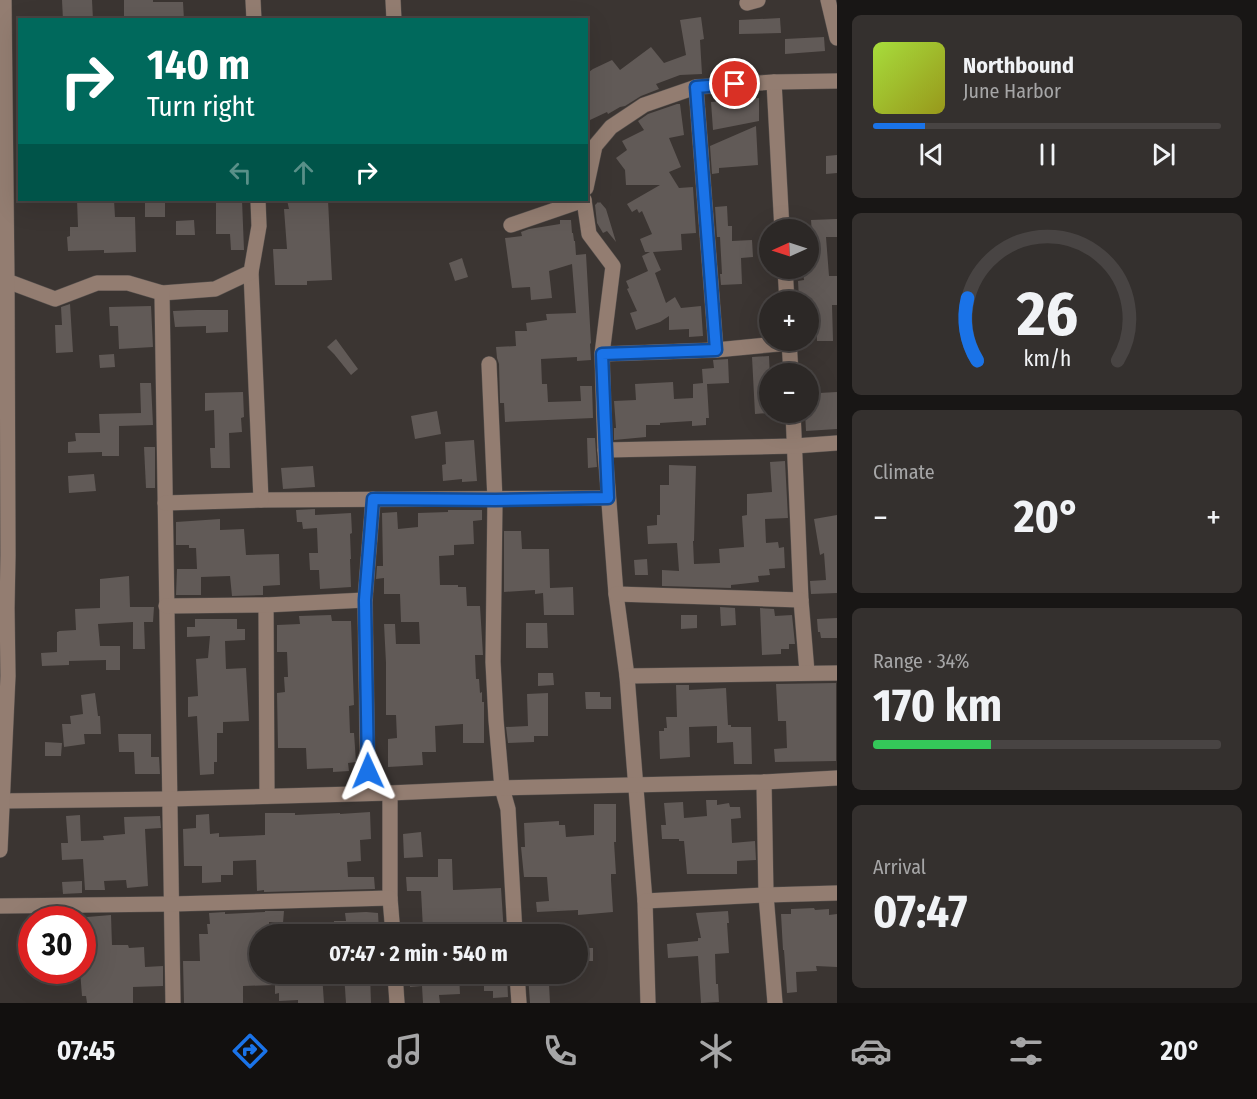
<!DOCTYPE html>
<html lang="en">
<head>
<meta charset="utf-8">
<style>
	:root { --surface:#2c2826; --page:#34302e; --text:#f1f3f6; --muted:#a6a6a7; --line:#484443; --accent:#1a73e8 }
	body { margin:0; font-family:"Fira Sans Condensed",sans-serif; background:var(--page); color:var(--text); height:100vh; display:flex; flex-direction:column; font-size:22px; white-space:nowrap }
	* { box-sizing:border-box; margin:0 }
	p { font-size:20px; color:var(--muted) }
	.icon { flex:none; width:33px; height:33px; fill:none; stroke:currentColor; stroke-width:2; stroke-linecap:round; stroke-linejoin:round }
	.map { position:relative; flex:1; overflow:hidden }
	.side { display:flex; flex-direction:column; gap:15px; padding:15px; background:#181615; width:420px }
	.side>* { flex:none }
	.hud { position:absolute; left:18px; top:18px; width:570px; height:183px; border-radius:0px; box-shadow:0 6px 24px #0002,0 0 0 2px var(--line); background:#00695c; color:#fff; overflow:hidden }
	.needle { width:39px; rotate:267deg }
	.controls { position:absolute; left:759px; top:219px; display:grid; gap:12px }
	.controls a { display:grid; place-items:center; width:60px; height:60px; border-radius:50%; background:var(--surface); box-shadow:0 6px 24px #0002,0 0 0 2px var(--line); font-size:30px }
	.speed { position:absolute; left:18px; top:906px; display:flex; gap:12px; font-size:30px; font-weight:700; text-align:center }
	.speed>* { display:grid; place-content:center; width:78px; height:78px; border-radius:50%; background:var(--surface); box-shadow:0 6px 24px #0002,0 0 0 2px var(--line); line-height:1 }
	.speed .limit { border:9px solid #d22; background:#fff; color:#111 }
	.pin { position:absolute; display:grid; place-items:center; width:51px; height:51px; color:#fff; margin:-26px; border:3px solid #fff; border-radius:50%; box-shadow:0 2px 6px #0007 }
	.me { position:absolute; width:66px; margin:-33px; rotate:359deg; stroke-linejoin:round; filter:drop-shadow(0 0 4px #0008) }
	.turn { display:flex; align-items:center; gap:21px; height:126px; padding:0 30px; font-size:27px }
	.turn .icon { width:78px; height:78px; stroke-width:2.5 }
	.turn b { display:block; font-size:42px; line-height:51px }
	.lanes { display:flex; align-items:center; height:57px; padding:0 30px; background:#0003; justify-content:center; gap:30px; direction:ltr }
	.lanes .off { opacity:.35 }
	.big { font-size:45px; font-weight:700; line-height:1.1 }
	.side .widget { flex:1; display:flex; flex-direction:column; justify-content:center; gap:9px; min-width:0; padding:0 21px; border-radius:9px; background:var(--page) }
	.side .dial { align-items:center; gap:0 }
	.dial svg { height:156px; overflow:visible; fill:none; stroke:var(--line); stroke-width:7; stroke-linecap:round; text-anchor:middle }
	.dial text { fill:var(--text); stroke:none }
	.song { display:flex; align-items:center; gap:18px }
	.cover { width:72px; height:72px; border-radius:9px; background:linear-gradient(135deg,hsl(80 70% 55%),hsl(60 70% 35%)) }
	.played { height:6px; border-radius:3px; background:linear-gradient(90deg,var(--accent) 15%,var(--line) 15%) }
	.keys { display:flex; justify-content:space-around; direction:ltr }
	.heat { display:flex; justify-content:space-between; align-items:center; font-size:33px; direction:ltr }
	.charge { height:9px; border-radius:4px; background:linear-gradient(90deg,#34c759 34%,var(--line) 0) }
	.trip { position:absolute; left:249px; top:924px; width:339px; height:60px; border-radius:30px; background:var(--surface); box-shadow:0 6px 24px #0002,0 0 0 2px var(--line); font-weight:700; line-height:60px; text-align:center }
	.dock { display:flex; height:96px; justify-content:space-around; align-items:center; background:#12100f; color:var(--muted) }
	.dock .icon { width:42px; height:42px }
	.dock .selected { color:var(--accent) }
	.dock b { font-size:27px; color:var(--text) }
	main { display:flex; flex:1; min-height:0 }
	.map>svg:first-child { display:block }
	.building { fill:#615a57 }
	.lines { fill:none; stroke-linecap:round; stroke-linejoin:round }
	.minor-casing { stroke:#57514e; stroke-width:16 }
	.minor { stroke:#937d71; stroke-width:15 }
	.route-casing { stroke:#114b97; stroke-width:15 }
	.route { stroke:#1a73e8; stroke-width:10 }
</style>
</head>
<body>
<main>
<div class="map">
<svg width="837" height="1003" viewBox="0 0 837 1003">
	<rect width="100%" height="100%" fill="#3b3532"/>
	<!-- building -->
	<g class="building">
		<path d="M62,0H92L93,20H63Z"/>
		<path d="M124,0H153V2H183L184,20H124Z"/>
		<path d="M701,17L704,39L700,40L702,74L680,75L656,84L659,89L641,96L625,106L620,107L608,114L607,112L590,120L586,113V74L593,69L612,60L620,70L651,47L664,63L686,55L680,20Z"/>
		<path d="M780,18L781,33L739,34V20Z"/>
		<path d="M824,37L825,51L785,54V39Z"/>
		<path d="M759,98V121L713,130L711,102L747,100V99Z"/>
		<path d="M677,104H680L684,135L669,138L681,167L669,172L679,188L693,187L696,233L681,234L682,250L653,252L661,270L655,273L666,303L675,297L681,308L701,306L703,336L689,337V329L669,330V316L660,322L636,330L630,313L637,311L627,289L629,288L626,281L648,271L642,256L650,252H645L640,239L652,234L642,211L639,213L637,209L632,212L627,204L660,185H626L625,170L616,158L627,150L622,141L644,130L638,121L648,114Z"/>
		<path d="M756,126L758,165L719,168V173L712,174L710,146Z"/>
		<path d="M837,155V173L826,174V156Z"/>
		<path d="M77,200H114L115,217H135L136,252L104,253V250L68,251L67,237L70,236V227H78Z"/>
		<rect x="145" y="200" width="20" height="17"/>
		<path d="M216,200H242L244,250H231L230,234H216Z"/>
		<path d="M287,200H328L332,280L307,281V285H275L273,249H287L284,209H289Z"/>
		<path d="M598,202L599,203L600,202L606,209L616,242L607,231L603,233L597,223L595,205Z"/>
		<path d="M727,206L728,226H732V241L752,240L753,257L741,258L742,284L721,285L720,274H722L720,237H717L715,207Z"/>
		<path d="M837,219V237H826L829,276H837V305H832L833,341H817L816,309H812V299H799L798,281L804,280L803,270H811L809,234L812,233L811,220Z"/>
		<path d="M194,220L195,235H176V221Z"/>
		<path d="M560,220H571L572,233H573L574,241H575L576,255L586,254L591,343L590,344L591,360L577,361V357L541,359L542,384H547L548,402L581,401L580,386H592L593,418L505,422L504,403H500L499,364L497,358L496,347L516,346L515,331H527L526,323L547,320L546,314L576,313L572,264L549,271L552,298L531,300L530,287L512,288L505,238L522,236L521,232L529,229L560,224Z"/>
		<path d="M462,258L468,277L455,281L449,263Z"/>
		<path d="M70,304L73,352L56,353L55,325H62L61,307Z"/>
		<path d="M151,306L153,347L119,349L118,326H110L109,307Z"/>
		<path d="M197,310H228V332L206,333V326L175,327L173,311Z"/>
		<path d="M336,339L358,369L351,375L334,354L327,347Z"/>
		<path d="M114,354L115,367L100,368L99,355Z"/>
		<path d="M769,356L770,379H767L769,413L755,414L752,357Z"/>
		<path d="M728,359L729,383L707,384L709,418H706V425L692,426V421L660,423V425H646V437L614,440V428H616L614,401L636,400L635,384L673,382L674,399L693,398V384L703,383L702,369L714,368L713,360Z"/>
		<path d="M140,383H151L153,425L119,426V456H102V452L68,453V442L76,441L75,433H100L99,414L141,413Z"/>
		<path d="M818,386L819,393L837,392V429L806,431L805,412H808V387Z"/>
		<path d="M243,392L244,417L241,418L242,432L229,433L230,468H211L210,448H215L214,410L205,411V393Z"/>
		<path d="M437,411L441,434L415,439L411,416Z"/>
		<path d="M587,438H595L597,467L588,468Z"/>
		<path d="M474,440L477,481L462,482V479L443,481L442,465L446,464L445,442Z"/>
		<path d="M144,447H155V488H146Z"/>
		<path d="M785,461L788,518L765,519L766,543L778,542L779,548L784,547L785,568L769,569L770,575L758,576L759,582L731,585V588L662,586V570L679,571L677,543L648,544L647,526L657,525V515H660V485H669V465L696,466L694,541H693L694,564L720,563L719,549L744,547L742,516L747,515V494L772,492L770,462Z"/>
		<path d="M313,466L315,487L283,489L281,468Z"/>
		<path d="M94,474L96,491L69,493L68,476Z"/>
		<path d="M315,509V515L351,513L352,533L350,534L351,559H350L351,587L320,589L319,570H310L309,553H318L317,528L303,529L302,522H297L296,510Z"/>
		<path d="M448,510H482V520L473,521L474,544L454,545V555L439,556L440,585H458V587H466L467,606H480L483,655H475L476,679H479L480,693L482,692V702H484V743H463V724L435,726L436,752H422L423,765L388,767V739L397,738L396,715H386V663L384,624H395L396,644H420L419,622H401L400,594H384V578L376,579L377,566H383L382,513L397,512L398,529L418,527V513L448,512Z"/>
		<path d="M837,515V593L811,594L810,581L826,580L824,553L820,555L814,519Z"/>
		<path d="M220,519V530L244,529L246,555L279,554L280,585L263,586V595L232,596L230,576L201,577V595H176L177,569H197L196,548H189V545H176V522Z"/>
		<path d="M504,531H521L522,549H549L550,588L573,587L574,615H544L543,593L535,594V590L504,592Z"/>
		<path d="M647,559L648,575H635L634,560Z"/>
		<path d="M129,576L130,607H154L153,622H144L145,649H133V622L98,624L100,646H120V670H106V660L69,661V665L42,666L41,653L57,652V632H58L59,631L76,630L75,609L100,608V579Z"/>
		<path d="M720,607L735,608L736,625L721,626Z"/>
		<path d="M760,608L774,609L775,616L792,615L795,644H789V649H781V654L762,655Z"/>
		<path d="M331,615L332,621H351L354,705L349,706L350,733H354L356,762L348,763L349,771L333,772V768L307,769L306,748H278L277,693L285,692L284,677H288L287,652H277V625L300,624L299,616Z"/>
		<path d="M681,615H697V628L681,629Z"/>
		<path d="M837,618V638H821L820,632H818L817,619Z"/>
		<path d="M195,619H237V629H245V640L225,641L226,669L246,668L249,721L223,722V733H217V762H214V774L200,775L197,716L188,717V697L198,696L196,659L208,658L210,636L187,637V627H195Z"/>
		<path d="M526,623H547L548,648H526Z"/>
		<path d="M538,673H553L554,685L538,686Z"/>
		<path d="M836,683V761L775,762L774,749L787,748L786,721H778L776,684Z"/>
		<path d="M676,685H689V690L726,688L728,725H731V727H751L752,764H734L733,742L717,743V726L689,727L690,757L660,759L659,731H664V728H667L666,717H677Z"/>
		<path d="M585,692H600V697H611V709H586Z"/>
		<path d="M95,693L98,716H100L101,734H84L85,744L64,747L62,724H71L70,716L83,714L81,695Z"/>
		<path d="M548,693V736H534V742L508,743L506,727L528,726L527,694Z"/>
		<path d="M118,734H151V757H159L160,774H135L134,752H119Z"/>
		<path d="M45,742L62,743L61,756H45Z"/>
		<path d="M706,800H717V805L729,803L730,807H740L741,818L731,819L732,843L755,841L756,860L737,861V874H687L684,841H679V839H662L661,825H666L664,803L683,802L684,818L707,816Z"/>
		<path d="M594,804H616V842H614L616,874H611V880L613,912L578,915V910L537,912L536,902L549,901L547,877H524L521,847H525L524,823L559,821V825H565L566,837L594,835Z"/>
		<path d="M370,812L371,839L360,840L361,861L347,862L348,877H374L375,889L264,892V890L257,891L256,860L233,861V875H221V882L202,883V866H184L183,829L196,828V815L209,814L210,834L219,833V837L265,835V813H295V815L340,813V814Z"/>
		<path d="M80,815L81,841L104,840L103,836L125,834L124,817L160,816L161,828L145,829L148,886L127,888L126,880L104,881L105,890H85L83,859L62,860L61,843H68L66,816Z"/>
		<path d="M421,832L423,857L404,858L403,834Z"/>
		<path d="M438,859H452L453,890L501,888L504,934H459V926L423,929L421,891H407L406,877H438Z"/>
		<path d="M82,881V893L63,894L62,882Z"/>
		<path d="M814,908L815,910L829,909V915L837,914V967L816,966L817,971L796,972L797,992L787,993L784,950H783L781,914H791V909Z"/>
		<path d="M265,911H284L283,923L269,922L270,934H260V974H322L324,1003H298V1000L279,1001V993L275,994V985L243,986V1003H184L183,961H200L199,934H208L207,924H210L209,913L225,912V914L265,912Z"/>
		<path d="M728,911L729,923H727L729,953L715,954L716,984H718L719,1002L701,1003L698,956L668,958L667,944L698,941V938H701L696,913Z"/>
		<path d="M366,912L378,913L379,932L334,934V921H346L345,913Z"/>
		<path d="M111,915L112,945H128L129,948L144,947L145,967L163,966V986L133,987V1003H87L86,996H82L80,970H82V940L88,939L87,917Z"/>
		<rect x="578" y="948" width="15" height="13"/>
		<path d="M344,974H370L371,1003H346Z"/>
		<path d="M409,974H459L460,994L439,995L440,1003H423L422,986L410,987Z"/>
		<path d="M484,974H507L508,997L493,998V991H484Z"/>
		<path d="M542,974H561L562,984H549L550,1003H530L528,975Z"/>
	</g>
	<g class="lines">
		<defs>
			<g id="minor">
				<path d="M253,0L254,20"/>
				<path d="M393,0L394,20"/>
				<path d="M828,0L837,38"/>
				<path d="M747,3L758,0"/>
				<path d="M774,82L782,230"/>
				<path d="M696,87L716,350"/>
				<path d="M586,188L595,146L611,127L644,105L696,87L774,82L837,81"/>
				<path d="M584,200L589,234L613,266L602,354L605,450L616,594L627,676L645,901L648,1003"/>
				<path d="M511,225L584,200"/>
				<path d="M785,268L787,302"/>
				<path d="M251,272L261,500L608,498"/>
				<path d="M0,281H7L55,299L97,283H128L162,293L215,289L251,272L259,226L258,200"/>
				<path d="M162,293L173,1003"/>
				<path d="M789,340L791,374"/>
				<path d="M602,354L716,350L789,343"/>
				<path d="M489,364L495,500L493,662L496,720L502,788L508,809L515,934"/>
				<path d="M793,412L801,600L807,672"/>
				<path d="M605,450L795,446L837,443"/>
				<path d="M165,503L261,500"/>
				<path d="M616,594L801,600"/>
				<path d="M266,605L267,796"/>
				<path d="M166,606L266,605L365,600"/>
				<path d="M627,676L837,673"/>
				<path d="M764,782L766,895L775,1003"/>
				<path d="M368,793L365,600L373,499"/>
				<path d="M390,793V898L393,934"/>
				<path d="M0,801L169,799L390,793L502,788L764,782L837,778"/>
				<path d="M0,850L8,676L7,608L8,555L7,281L4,0"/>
				<path d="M645,901L766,895L837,893"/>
				<path d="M0,906L172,904L390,898"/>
				<path d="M395,974L397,1003"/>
				<path d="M517,974L519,1003"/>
			</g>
		</defs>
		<!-- minor casing -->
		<use href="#minor" class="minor-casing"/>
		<!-- minor -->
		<use href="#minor" class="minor"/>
	</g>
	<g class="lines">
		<defs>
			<path id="route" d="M368,771L365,600L373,499L495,500L608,498L602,354L716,350L696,87L735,84"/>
		</defs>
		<!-- route casing -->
		<use href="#route" class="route-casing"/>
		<!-- route -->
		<use href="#route" class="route"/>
	</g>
</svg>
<div class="controls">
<a><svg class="needle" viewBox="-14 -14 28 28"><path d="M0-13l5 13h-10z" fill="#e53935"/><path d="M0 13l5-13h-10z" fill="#a6a6a7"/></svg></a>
<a>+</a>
<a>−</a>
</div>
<div class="speed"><div class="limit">30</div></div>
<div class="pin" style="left:735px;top:84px;background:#d93025"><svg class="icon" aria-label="arrive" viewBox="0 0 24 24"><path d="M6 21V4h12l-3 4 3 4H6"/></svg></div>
<svg class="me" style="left:368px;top:771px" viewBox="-20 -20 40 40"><path d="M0-17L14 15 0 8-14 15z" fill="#1a73e8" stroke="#fff" stroke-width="4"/></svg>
<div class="trip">07:47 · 2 min · 540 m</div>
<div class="hud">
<div class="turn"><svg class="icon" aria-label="right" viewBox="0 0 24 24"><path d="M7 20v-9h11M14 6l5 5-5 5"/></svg><div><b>140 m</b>Turn right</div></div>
<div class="lanes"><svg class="icon off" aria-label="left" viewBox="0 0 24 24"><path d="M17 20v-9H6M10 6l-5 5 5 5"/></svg><svg class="icon off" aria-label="ahead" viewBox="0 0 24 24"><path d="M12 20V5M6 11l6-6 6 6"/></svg><svg class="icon" aria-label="right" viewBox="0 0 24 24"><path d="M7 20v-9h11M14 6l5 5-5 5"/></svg></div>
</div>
</div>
<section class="side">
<div class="widget">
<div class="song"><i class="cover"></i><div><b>Northbound</b><p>June Harbor</p></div></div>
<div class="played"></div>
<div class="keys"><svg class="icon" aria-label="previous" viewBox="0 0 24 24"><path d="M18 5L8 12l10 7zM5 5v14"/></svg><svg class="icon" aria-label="pause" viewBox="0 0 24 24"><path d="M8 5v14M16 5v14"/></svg><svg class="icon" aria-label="next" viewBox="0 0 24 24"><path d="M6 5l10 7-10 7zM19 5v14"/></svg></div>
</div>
<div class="widget dial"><svg viewBox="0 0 100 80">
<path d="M14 69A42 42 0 1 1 86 69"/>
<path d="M14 69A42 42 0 0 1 9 37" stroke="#1a73e8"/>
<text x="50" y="56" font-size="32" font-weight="700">26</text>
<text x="50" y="72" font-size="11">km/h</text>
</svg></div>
<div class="widget"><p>Climate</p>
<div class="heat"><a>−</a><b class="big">20°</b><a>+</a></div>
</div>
<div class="widget"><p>Range · 34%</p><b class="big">170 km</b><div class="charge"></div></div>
<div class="widget"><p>Arrival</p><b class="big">07:47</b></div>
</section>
</main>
<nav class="dock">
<b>07:45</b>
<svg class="icon selected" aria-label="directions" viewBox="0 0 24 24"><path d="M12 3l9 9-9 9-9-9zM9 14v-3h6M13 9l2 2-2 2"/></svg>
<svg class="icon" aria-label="music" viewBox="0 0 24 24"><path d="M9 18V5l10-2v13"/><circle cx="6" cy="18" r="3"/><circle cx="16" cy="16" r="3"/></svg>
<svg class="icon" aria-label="phone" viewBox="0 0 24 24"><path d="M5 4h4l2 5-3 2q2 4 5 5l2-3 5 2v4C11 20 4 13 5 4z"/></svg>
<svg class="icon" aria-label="climate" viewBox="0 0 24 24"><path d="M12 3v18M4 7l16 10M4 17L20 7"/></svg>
<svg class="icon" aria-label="car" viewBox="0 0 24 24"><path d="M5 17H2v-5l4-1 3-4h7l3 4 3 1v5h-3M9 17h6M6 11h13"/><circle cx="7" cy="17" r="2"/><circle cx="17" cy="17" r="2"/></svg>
<svg class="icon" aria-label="filters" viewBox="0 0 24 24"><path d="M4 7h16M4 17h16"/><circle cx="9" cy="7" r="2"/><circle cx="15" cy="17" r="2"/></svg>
<b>20°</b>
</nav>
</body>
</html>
